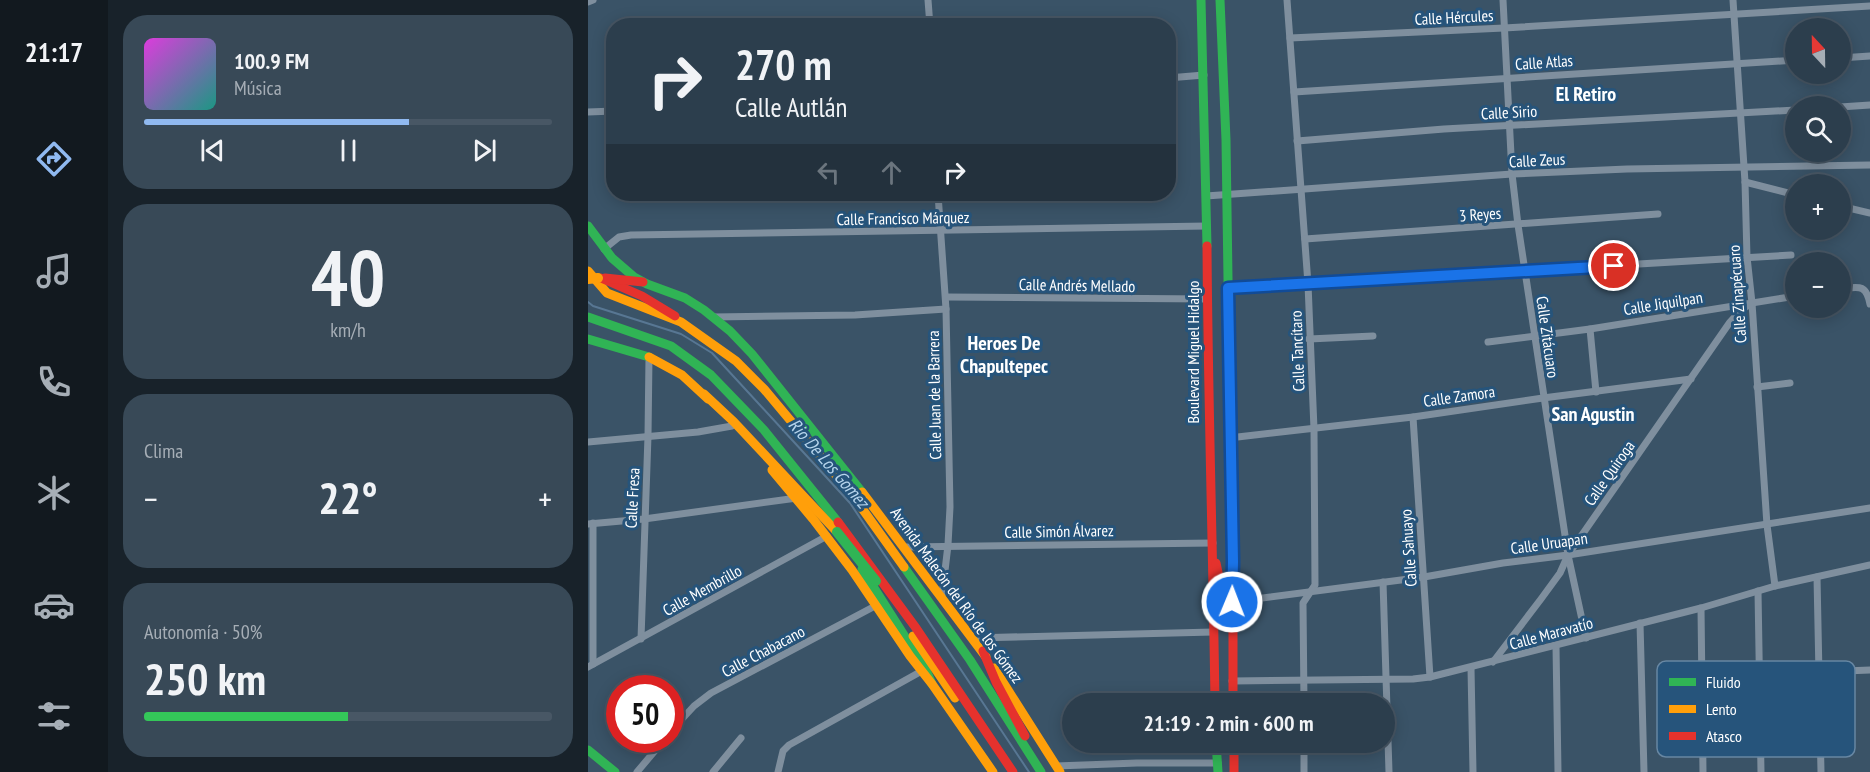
<!DOCTYPE html>
<html lang="es">
<head>
<meta charset="utf-8">
<style>
	:root { --surface:#2c3e4d; --page:#384957; --text:#f1f3f6; --muted:#a6aeb6; --line:#485765; --accent:#90b9f0 }
	body { margin:0; font-family:"PT Sans Narrow",sans-serif; background:var(--page); color:var(--text); height:100vh; display:flex; flex-direction:column; font-size:22px; white-space:nowrap }
	* { box-sizing:border-box; margin:0 }
	p { font-size:20px; color:var(--muted) }
	.icon { flex:none; width:33px; height:33px; fill:none; stroke:currentColor; stroke-width:2; stroke-linecap:round; stroke-linejoin:round }
	.map { position:relative; flex:1; overflow:hidden }
	.drawer { display:flex; flex-direction:column; gap:15px; padding:15px; background:#18222a; width:480px }
	.drawer>* { flex:none }
	.banner { position:absolute; left:18px; top:18px; width:570px; height:183px; border-radius:24px; box-shadow:0 3px 15px #0003,0 0 0 2px var(--line); background:#2c3e4d; color:var(--text); overflow:hidden }
	.needle { width:39px; rotate:338deg }
	.tools { position:absolute; left:1197px; top:18px; display:grid; gap:12px }
	.tools a { display:grid; place-items:center; width:66px; height:66px; border-radius:50%; background:var(--surface); box-shadow:0 3px 15px #0003,0 0 0 2px var(--line); font-size:30px }
	.speed { position:absolute; left:18px; top:675px; display:flex; gap:12px; font-size:30px; font-weight:700; text-align:center }
	.speed>* { display:grid; place-content:center; width:78px; height:78px; border-radius:50%; background:var(--surface); box-shadow:0 3px 15px #0003,0 0 0 2px var(--line); line-height:1 }
	.speed .limit { border:9px solid #d22; background:#fff; color:#111 }
	.pin { position:absolute; display:grid; place-items:center; width:51px; height:51px; color:#fff; margin:-26px; border:3px solid #fff; border-radius:50%; box-shadow:0 2px 6px #0007 }
	.me { position:absolute; width:66px; margin:-33px; rotate:1deg; stroke-linejoin:round; filter:drop-shadow(0 0 4px #0008) }
	.turn { display:flex; align-items:center; gap:21px; height:126px; padding:0 30px; font-size:27px }
	.turn .icon { width:78px; height:78px; stroke-width:2.5 }
	.turn b { display:block; font-size:42px; line-height:51px }
	.lanes { display:flex; align-items:center; height:57px; padding:0 30px; background:#0003; justify-content:center; gap:30px; direction:ltr }
	.lanes .off { opacity:.35 }
	.big { font-size:45px; font-weight:700; line-height:1.1 }
	.drawer .tile { flex:1; display:flex; flex-direction:column; justify-content:center; gap:9px; min-width:0; padding:0 21px; border-radius:24px; background:var(--page) }
	.drawer .dial { align-items:center; gap:0 }
	.dial b { font-size:78px; line-height:1 }
	.song { display:flex; align-items:center; gap:18px }
	.cover { width:72px; height:72px; border-radius:9px; background:linear-gradient(135deg,hsl(300 70% 55%),hsl(170 70% 35%)) }
	.played { height:6px; border-radius:3px; background:linear-gradient(90deg,var(--accent) 65%,var(--line) 65%) }
	.keys { display:flex; justify-content:space-around; direction:ltr }
	.heat { display:flex; justify-content:space-between; align-items:center; font-size:33px; direction:ltr }
	.charge { height:9px; border-radius:4px; background:linear-gradient(90deg,#34c759 50%,var(--line) 0) }
	.trip { position:absolute; left:474px; top:693px; width:333px; height:60px; border-radius:30px; background:var(--surface); box-shadow:0 3px 15px #0003,0 0 0 2px var(--line); font-weight:700; line-height:60px; text-align:center }
	main { display:flex; flex:1; min-height:0 }
	.tabs { display:flex; flex-direction:column; width:108px; justify-content:space-around; align-items:center; background:#12191f; color:var(--muted) }
	.tabs .icon { width:42px; height:42px }
	.tabs .selected { color:var(--accent) }
	.tabs b { font-size:27px; color:var(--text) }
	.map>svg:first-child { display:block }
	.lines { fill:none; stroke-linecap:round; stroke-linejoin:round }
	.stream { stroke:#587793; stroke-width:2 }
	.street { stroke:#7f8f9e; stroke-width:7 }
	.fast { stroke:#30b455; stroke-width:9 }
	.slow { stroke:#ff9f0a; stroke-width:9 }
	.jam { stroke:#e5322d; stroke-width:9 }
	.fast-bridge { stroke:#30b455; stroke-width:10 }
	.slow-bridge { stroke:#ff9f0a; stroke-width:10 }
	.route-casing { stroke:#114b97; stroke-width:15 }
	.route { stroke:#1a73e8; stroke-width:10 }
	.labels { text-anchor:middle; dominant-baseline:central; stroke-width:6; stroke-linejoin:round; paint-order:stroke }
	.street-label { font-size:16px; fill:#fff; stroke:#26547b }
	.water-label { font-size:18px; font-style:italic; fill:#b6d4ec; stroke:#26547b }
	.quarter-label { font-size:20px; font-weight:bold; fill:#fff; stroke:#26547b }
	.key { fill:#26547b; stroke:#6787a3; stroke-width:1.5 }
	.key-label { font-size:16px; fill:#fff }
</style>
</head>
<body>
<main>
<nav class="tabs">
<b>21:17</b>
<svg class="icon selected" aria-label="directions" viewBox="0 0 24 24"><path d="M12 3l9 9-9 9-9-9zM9 14v-3h6M13 9l2 2-2 2"/></svg>
<svg class="icon" aria-label="music" viewBox="0 0 24 24"><path d="M9 18V5l10-2v13"/><circle cx="6" cy="18" r="3"/><circle cx="16" cy="16" r="3"/></svg>
<svg class="icon" aria-label="phone" viewBox="0 0 24 24"><path d="M5 4h4l2 5-3 2q2 4 5 5l2-3 5 2v4C11 20 4 13 5 4z"/></svg>
<svg class="icon" aria-label="climate" viewBox="0 0 24 24"><path d="M12 3v18M4 7l16 10M4 17L20 7"/></svg>
<svg class="icon" aria-label="car" viewBox="0 0 24 24"><path d="M5 17H2v-5l4-1 3-4h7l3 4 3 1v5h-3M9 17h6M6 11h13"/><circle cx="7" cy="17" r="2"/><circle cx="17" cy="17" r="2"/></svg>
<svg class="icon" aria-label="filters" viewBox="0 0 24 24"><path d="M4 7h16M4 17h16"/><circle cx="9" cy="7" r="2"/><circle cx="15" cy="17" r="2"/></svg>
</nav>
<section class="drawer">
<div class="tile">
<div class="song"><i class="cover"></i><div><b>100.9 FM</b><p>Música</p></div></div>
<div class="played"></div>
<div class="keys"><svg class="icon" aria-label="previous" viewBox="0 0 24 24"><path d="M18 5L8 12l10 7zM5 5v14"/></svg><svg class="icon" aria-label="pause" viewBox="0 0 24 24"><path d="M8 5v14M16 5v14"/></svg><svg class="icon" aria-label="next" viewBox="0 0 24 24"><path d="M6 5l10 7-10 7zM19 5v14"/></svg></div>
</div>
<div class="tile dial"><b>40</b><p>km/h</p></div>
<div class="tile"><p>Clima</p>
<div class="heat"><a>−</a><b class="big">22°</b><a>+</a></div>
</div>
<div class="tile"><p>Autonomía · 50%</p><b class="big">250 km</b><div class="charge"></div></div>
</section>
<div class="map">
<svg width="1282" height="772" viewBox="0 0 1282 772">
	<rect width="100%" height="100%" fill="#3a5367"/>
	<g class="lines">
		<!-- stream -->
		<path class="stream" d="M0,302L5,306L93,334L124,353L262,503L441,772"/>
		<!-- street -->
		<g class="street">
			<path d="M340,0L342,26"/>
			<path d="M699,0L720,284L726,429L727,585L715,603L716,704"/>
			<path d="M915,0L924,174L930,225L980,555L998,638"/>
			<path d="M1145,0L1157,182L1159,257L1164,303L1179,525L1187,586"/>
			<path d="M0,2L5,0"/>
			<path d="M702,38L916,28L1282,6"/>
			<path d="M1252,58L1282,56"/>
			<path d="M580,78L616,75"/>
			<path d="M706,92L1208,60"/>
			<path d="M1252,107L1282,105"/>
			<path d="M0,112L26,111"/>
			<path d="M709,141L856,129L1208,110"/>
			<path d="M1157,182L1208,195"/>
			<path d="M350,194L358,309L362,507L360,545L354,596"/>
			<path d="M618,196L924,174L1039,169L1282,165"/>
			<path d="M1252,206L1282,213"/>
			<path d="M717,239L1070,214"/>
			<path d="M16,249L31,237L43,235L619,226"/>
			<path d="M640,288L1203,255"/>
			<path d="M1252,289C1270,287 1278,283 1282,304"/>
			<path d="M358,297L620,299"/>
			<path d="M125,317L267,315L358,309"/>
			<path d="M1002,329L1008,392"/>
			<path d="M721,339L785,336"/>
			<path d="M900,342L1002,329L1208,296"/>
			<path d="M1169,387L1202,383"/>
			<path d="M825,417L842,677"/>
			<path d="M641,438L825,417L955,398L1103,379"/>
			<path d="M0,442L110,432L144,426"/>
			<path d="M0,524L56,519L209,498"/>
			<path d="M318,547L625,543"/>
			<path d="M1229,577L1233,772"/>
			<path d="M795,582L801,772"/>
			<path d="M1170,591L1173,772"/>
			<path d="M644,602L836,577L915,563L980,555L1282,508"/>
			<path d="M1113,608L1115,772"/>
			<path d="M1052,623L1056,772"/>
			<path d="M385,638L625,632"/>
			<path d="M53,639L60,436L61,357"/>
			<path d="M968,646L970,772"/>
			<path d="M905,662L953,599L972,573L980,555L1142,322L1153,310L1164,303"/>
			<path d="M5,664V523"/>
			<path d="M0,667L239,536"/>
			<path d="M883,668L885,772"/>
			<path d="M1232,672L1282,670"/>
			<path d="M644,681L825,679L842,677L1113,608L1187,586L1282,565"/>
			<path d="M82,732L106,706L123,693L289,605"/>
			<path d="M716,742V772"/>
			<path d="M468,766L549,763H630"/>
			<path d="M49,772L76,740"/>
			<path d="M125,772L153,738"/>
			<path d="M190,772L195,751L201,745L332,672"/>
		</g>
		<!-- fast -->
		<g class="fast">
			<path d="M613,0L619,246"/>
			<path d="M632,0L638,140L643,486"/>
			<path d="M0,226L24,258L46,277L59,284L97,298L116,310L142,331L164,354L274,492"/>
			<path d="M0,317L83,346L123,375L176,430L250,522"/>
			<path d="M0,339L61,357"/>
			<path d="M316,567L382,660L453,772"/>
			<path d="M274,569L338,670L344,684"/>
			<path d="M628,742L630,772"/>
			<path d="M0,750L27,772"/>
		</g>
		<!-- slow -->
		<g class="slow">
			<path d="M0,271L19,293L93,322L148,361L176,389L263,493L316,567"/>
			<path d="M61,357L94,375L120,399"/>
			<path d="M116,394L146,422L249,532"/>
			<path d="M184,470L225,519L264,570L322,656L344,684L405,772"/>
			<path d="M274,492L398,657"/>
			<path d="M325,636L367,698"/>
			<path d="M406,668L472,772"/>
		</g>
		<!-- jam -->
		<g class="jam">
			<path d="M619,246C620,398 625,551 627,704"/>
			<path d="M13,278L54,296L87,316"/>
			<path d="M17,278L55,282"/>
			<path d="M643,486L645,562V704"/>
			<path d="M250,522L328,628L425,772"/>
			<path d="M628,563L635,596L638,600L644,602"/>
			<path d="M395,651L408,682L437,736"/>
			<path d="M646,742V772"/>
		</g>
		<!-- fast-bridge -->
		<path class="fast-bridge" d="M249,532L288,581"/>
		<!-- slow-bridge -->
		<path class="slow-bridge" d="M0,279L10,278"/>
	</g>
	<g class="lines">
		<defs>
			<path id="route" d="M644,602L645,562L640,288L1026,266"/>
		</defs>
		<!-- route casing -->
		<use href="#route" class="route-casing"/>
		<!-- route -->
		<use href="#route" class="route"/>
	</g>
	<g class="labels">
		<!-- street labels -->
		<g class="street-label">
			<text transform="translate(866 17) rotate(-3)">Calle Hércules</text>
			<text transform="translate(956 62) rotate(-4)">Calle Atlas</text>
			<text transform="translate(921 112) rotate(-3)">Calle Sirio</text>
			<text transform="translate(949 160) rotate(-3)">Calle Zeus</text>
			<text transform="translate(892 214) rotate(-4)">3 Reyes</text>
			<text transform="translate(315 218) rotate(-1)">Calle Francisco Márquez</text>
			<text transform="translate(489 285) rotate(1)">Calle Andrés Mellado</text>
			<text transform="translate(1149 294) rotate(-94)">Calle Zinapécuaro</text>
			<text transform="translate(1075 303) rotate(-9)">Calle Jiquilpan</text>
			<text transform="translate(960 337) rotate(82)">Calle Zitácuaro</text>
			<text transform="translate(709 351) rotate(-92)">Calle Tancítaro</text>
			<text transform="translate(605 352) rotate(-90)">Boulevard Miguel Hidalgo</text>
			<text transform="translate(346 395) rotate(-91)">Calle Juan de la Barrera</text>
			<text transform="translate(871 396) rotate(-8)">Calle Zamora</text>
			<text transform="translate(1021 473) rotate(-55)">Calle Quiroga</text>
			<text transform="translate(44 498) rotate(-87)">Calle Fresa</text>
			<text transform="translate(471 531) rotate(-1)">Calle Simón Álvarez</text>
			<text transform="translate(961 543) rotate(-8)">Calle Uruapan</text>
			<text transform="translate(820 548) rotate(-94)">Calle Sahuayo</text>
			<text transform="translate(114 590) rotate(-29)">Calle Membrillo</text>
			<text transform="translate(369 595) rotate(54)">Avenida Malecón del Río de los Gómez</text>
			<text transform="translate(963 633) rotate(-15)">Calle Maravatío</text>
			<text transform="translate(175 651) rotate(-28)">Calle Chabacano</text>
		</g>
		<!-- water labels -->
		<g class="water-label">
			<text transform="translate(241 463) rotate(49)">Rio De Los Gomez</text>
		</g>
		<!-- quarter labels -->
		<g class="quarter-label">
			<text x="998" y="94">El Retiro</text>
			<text x="416" y="343">Heroes De<tspan x="416" dy="23">Chapultepec</tspan></text>
			<text x="1005" y="414">San Agustin</text>
		</g>
	</g>
	<!-- legend -->
	<rect x="1069" y="661" width="198" height="96" rx="9" class="key"/>
	<rect x="1081" y="678" width="27" height="8" fill="#30b455"/>
	<rect x="1081" y="705" width="27" height="8" fill="#ff9f0a"/>
	<rect x="1081" y="732" width="27" height="8" fill="#e5322d"/>
	<g class="key-label">
		<text x="1118" y="688">Fluido</text>
		<text x="1118" y="715">Lento</text>
		<text x="1118" y="742">Atasco</text>
	</g>
</svg>
<div class="tools">
<a><svg class="needle" viewBox="-14 -14 28 28"><path d="M0-13l5 13h-10z" fill="#e53935"/><path d="M0 13l5-13h-10z" fill="#a6aeb6"/></svg></a>
<a><svg class="icon" aria-label="search" viewBox="0 0 24 24"><circle cx="10" cy="10" r="6"/><path d="M15 15l6 6"/></svg></a>
<a>+</a>
<a>−</a>
</div>
<div class="speed"><div class="limit">50</div></div>
<div class="pin" style="left:1026px;top:266px;background:#d93025"><svg class="icon" aria-label="arrive" viewBox="0 0 24 24"><path d="M6 21V4h12l-3 4 3 4H6"/></svg></div>
<svg class="me" style="left:644px;top:602px" viewBox="-20 -20 40 40"><circle r="17" fill="#1a73e8" stroke="#fff" stroke-width="3"/><path d="M0-11L8 9 0 5-8 9z" fill="#fff"/></svg>
<div class="trip">21:19 · 2 min · 600 m</div>
<div class="banner">
<div class="turn"><svg class="icon" aria-label="right" viewBox="0 0 24 24"><path d="M7 20v-9h11M14 6l5 5-5 5"/></svg><div><b>270 m</b>Calle Autlán</div></div>
<div class="lanes"><svg class="icon off" aria-label="left" viewBox="0 0 24 24"><path d="M17 20v-9H6M10 6l-5 5 5 5"/></svg><svg class="icon off" aria-label="ahead" viewBox="0 0 24 24"><path d="M12 20V5M6 11l6-6 6 6"/></svg><svg class="icon" aria-label="right" viewBox="0 0 24 24"><path d="M7 20v-9h11M14 6l5 5-5 5"/></svg></div>
</div>
</div>
</main>
</body>
</html>
